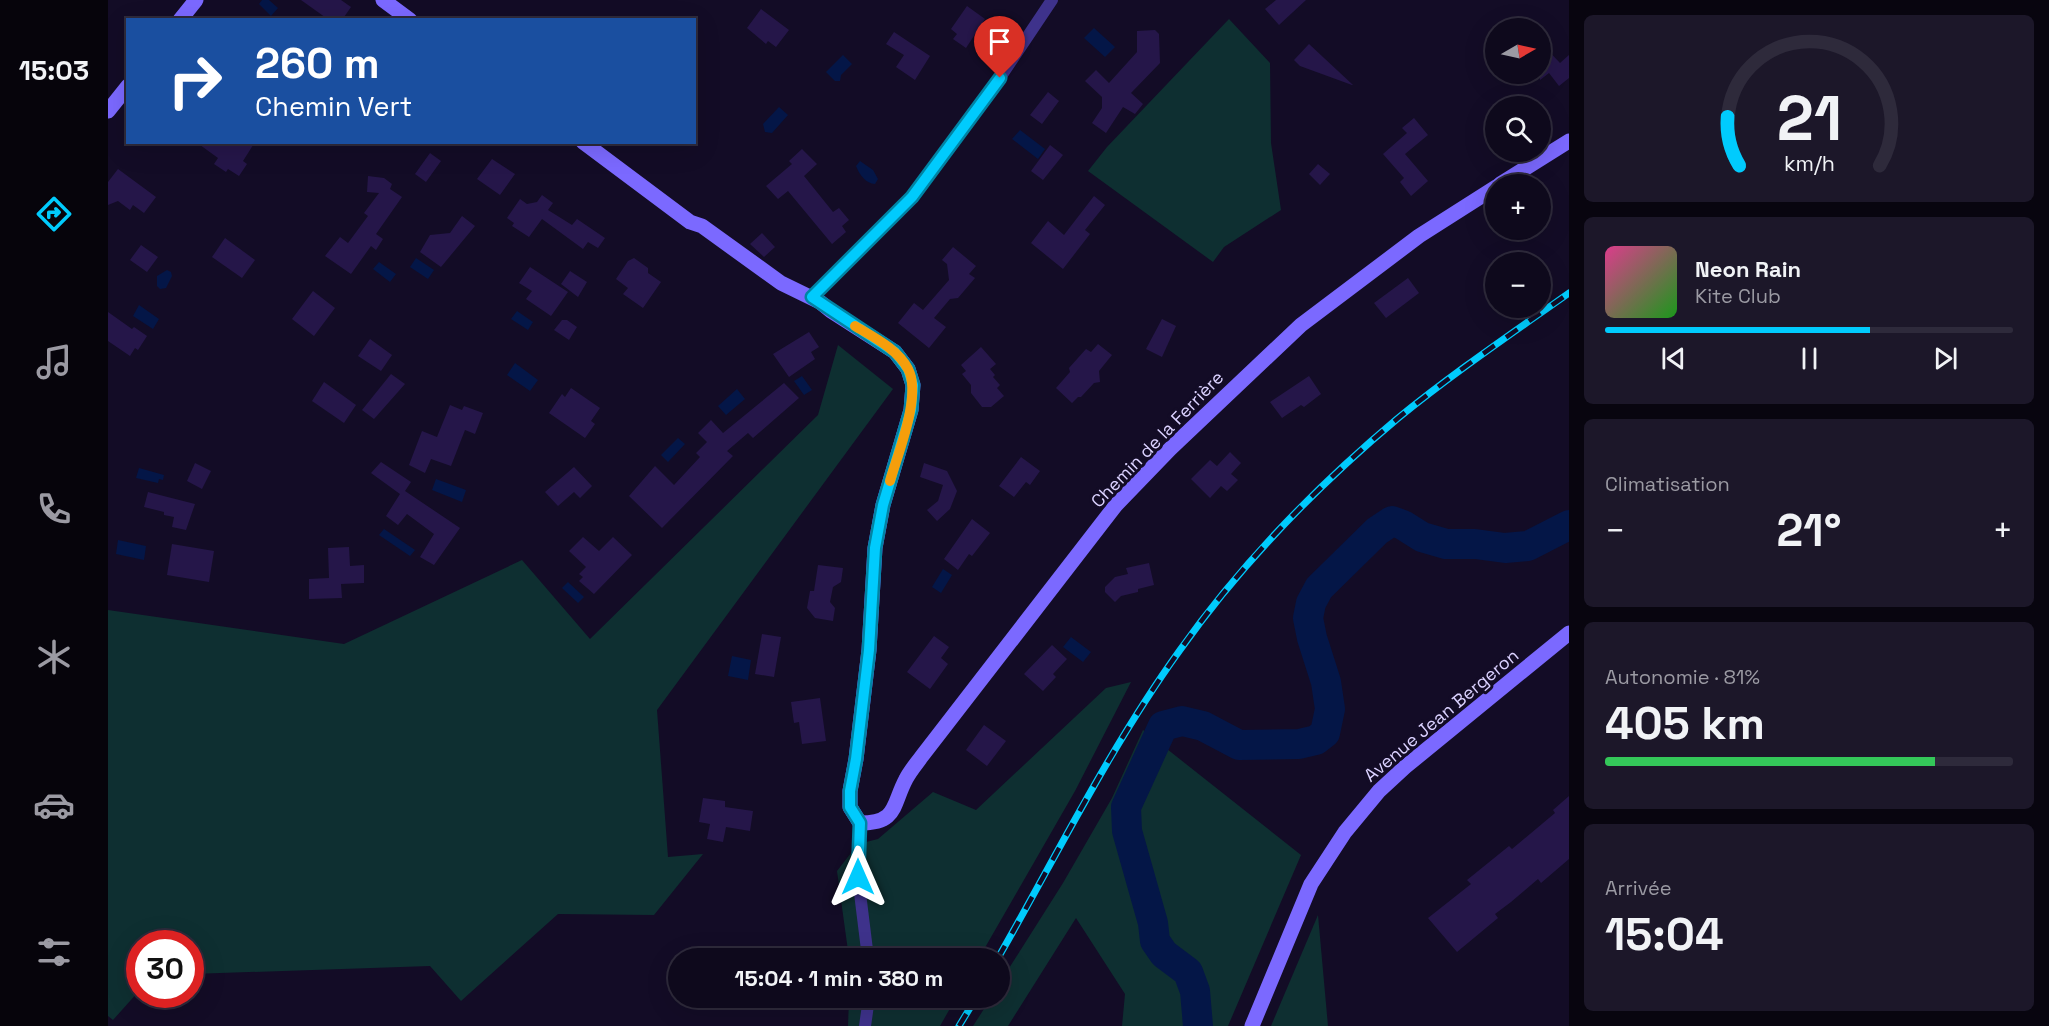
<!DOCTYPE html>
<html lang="fr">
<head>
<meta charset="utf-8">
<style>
	:root { --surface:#0e091c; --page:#1c1729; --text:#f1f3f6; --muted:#9b9aa3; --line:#2e2a3b; --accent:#00cbfd }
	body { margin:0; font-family:"Space Grotesk",sans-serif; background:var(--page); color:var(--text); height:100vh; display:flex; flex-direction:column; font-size:22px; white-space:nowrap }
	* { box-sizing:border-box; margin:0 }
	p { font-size:20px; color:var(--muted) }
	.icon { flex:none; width:33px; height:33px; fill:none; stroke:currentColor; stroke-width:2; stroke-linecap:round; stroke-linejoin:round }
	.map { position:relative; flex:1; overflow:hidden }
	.sheet { display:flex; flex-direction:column; gap:15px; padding:15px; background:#08050f; width:480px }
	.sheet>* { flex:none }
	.hud { position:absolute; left:18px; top:18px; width:570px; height:126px; border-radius:0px; box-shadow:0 6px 24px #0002,0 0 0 2px var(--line); background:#1a4fa0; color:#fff; overflow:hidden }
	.needle { width:39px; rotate:81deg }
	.controls { position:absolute; left:1377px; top:18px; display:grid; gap:12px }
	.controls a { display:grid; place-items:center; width:66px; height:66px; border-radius:50%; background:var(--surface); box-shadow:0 6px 24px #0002,0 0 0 2px var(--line); font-size:30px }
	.speed { position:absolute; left:18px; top:930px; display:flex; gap:12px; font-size:30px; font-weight:700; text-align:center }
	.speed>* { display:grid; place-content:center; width:78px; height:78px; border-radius:50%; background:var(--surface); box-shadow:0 6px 24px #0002,0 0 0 2px var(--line); line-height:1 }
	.speed .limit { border:9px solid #d22; background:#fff; color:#111 }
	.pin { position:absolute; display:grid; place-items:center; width:51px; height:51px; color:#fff; margin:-62px -26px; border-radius:50% 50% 50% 0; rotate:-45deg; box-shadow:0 0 6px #0007 }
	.pin .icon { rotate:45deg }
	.me { position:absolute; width:66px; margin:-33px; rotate:0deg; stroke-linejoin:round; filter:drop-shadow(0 0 4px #0008) }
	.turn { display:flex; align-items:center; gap:21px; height:126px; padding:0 30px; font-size:27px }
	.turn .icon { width:78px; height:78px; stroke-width:2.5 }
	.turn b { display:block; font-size:42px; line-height:51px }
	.big { font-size:45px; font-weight:800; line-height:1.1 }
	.sheet .card { flex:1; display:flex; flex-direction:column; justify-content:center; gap:9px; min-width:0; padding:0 21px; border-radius:9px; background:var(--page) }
	.sheet .dial { align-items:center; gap:0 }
	.dial svg { height:156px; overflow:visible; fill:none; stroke:var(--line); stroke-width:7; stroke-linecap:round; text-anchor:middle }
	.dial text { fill:var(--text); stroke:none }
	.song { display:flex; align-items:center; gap:18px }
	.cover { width:72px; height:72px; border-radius:9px; background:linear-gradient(135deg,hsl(330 70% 55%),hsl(120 70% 35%)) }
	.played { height:6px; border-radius:3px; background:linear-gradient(90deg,var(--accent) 65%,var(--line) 65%) }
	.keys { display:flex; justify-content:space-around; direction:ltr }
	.heat { display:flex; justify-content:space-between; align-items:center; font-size:33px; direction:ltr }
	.charge { height:9px; border-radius:4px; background:linear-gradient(90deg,#34c759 81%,var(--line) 0) }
	.trip { position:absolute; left:560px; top:948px; width:342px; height:60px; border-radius:30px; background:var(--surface); box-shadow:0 6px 24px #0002,0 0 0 2px var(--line); font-weight:800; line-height:60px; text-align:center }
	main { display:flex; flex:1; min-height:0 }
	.menu { display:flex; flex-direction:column; width:108px; justify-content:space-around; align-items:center; background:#06040b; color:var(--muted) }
	.menu .icon { width:42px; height:42px }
	.menu .selected { color:var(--accent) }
	.menu b { font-size:27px; color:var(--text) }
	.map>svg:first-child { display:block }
	.green { fill:#0e2f31 }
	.water { fill:#041647 }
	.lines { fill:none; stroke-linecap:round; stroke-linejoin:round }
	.river { stroke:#041647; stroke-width:30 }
	.building { fill:#251649 }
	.street { stroke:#3e328b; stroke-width:12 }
	.secondary { stroke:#7b69ff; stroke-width:15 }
	.rail-casing { stroke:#00cbfd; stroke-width:7 }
	.rail { stroke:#130c26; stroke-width:4.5; stroke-dasharray:14; stroke-linecap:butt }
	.route-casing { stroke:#0084a4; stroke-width:15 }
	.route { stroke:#00cbfd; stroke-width:10 }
	.slow { stroke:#f59e0b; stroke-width:10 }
	.labels { text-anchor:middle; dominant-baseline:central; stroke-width:6; stroke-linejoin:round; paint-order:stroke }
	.street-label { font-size:18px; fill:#dbd2ff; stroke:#130c26 }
</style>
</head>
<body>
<main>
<nav class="menu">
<b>15:03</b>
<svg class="icon selected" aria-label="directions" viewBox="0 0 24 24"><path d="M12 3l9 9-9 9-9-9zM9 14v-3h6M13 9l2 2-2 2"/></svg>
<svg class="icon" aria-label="music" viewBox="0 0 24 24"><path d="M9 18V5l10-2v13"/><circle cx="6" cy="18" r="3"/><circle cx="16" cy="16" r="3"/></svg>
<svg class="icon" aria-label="phone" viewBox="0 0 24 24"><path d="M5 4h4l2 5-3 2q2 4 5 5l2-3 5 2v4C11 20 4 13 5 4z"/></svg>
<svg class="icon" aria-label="climate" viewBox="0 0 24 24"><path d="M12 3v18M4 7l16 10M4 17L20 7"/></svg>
<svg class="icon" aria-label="car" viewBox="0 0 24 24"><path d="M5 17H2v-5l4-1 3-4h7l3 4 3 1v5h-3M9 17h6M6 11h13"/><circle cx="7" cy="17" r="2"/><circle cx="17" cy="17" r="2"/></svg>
<svg class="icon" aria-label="filters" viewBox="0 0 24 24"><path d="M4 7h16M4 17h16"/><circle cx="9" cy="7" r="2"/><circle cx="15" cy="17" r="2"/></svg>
</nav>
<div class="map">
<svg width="1461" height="1026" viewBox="0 0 1461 1026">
	<rect width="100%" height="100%" fill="#130c26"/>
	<!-- green -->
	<g class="green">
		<path d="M1121,19L1162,63L1163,143L1173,210L1116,247L1105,262L980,171L999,147Z"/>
		<path d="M730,345L785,389L549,710L560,857L595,854L546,915L450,914L353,1001L322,966L83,974L82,944H32L31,991L5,1020L0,1016V610L236,644L414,560L482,639L710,415Z"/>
		<path d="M1023,682L967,791L871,958H741L729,871L750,844L770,839L825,792L868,810L998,688Z"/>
		<path d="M1035,730L1193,855L1120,1026H1014L1017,994L968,918L900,1026H865L883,998H891V984L955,883L1004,798Z"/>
		<path d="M1210,915L1220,1026H1163Z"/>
		<path d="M741,998H848L832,1026H740Z"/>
	</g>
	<!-- water -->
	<g class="water">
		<path d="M154,0H161L170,8L163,16L151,4Z"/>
		<path d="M986,28L1007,47L997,57L976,38Z"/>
		<path d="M735,55L744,64L733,75L732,81H727L718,72Z"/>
		<path d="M671,107L680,115L664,133L657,132L655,124Z"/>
		<path d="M912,130L937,149L930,159L904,139Z"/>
		<path d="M752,161L765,170L770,179L767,184C758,184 751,174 748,166Z"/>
		<path d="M308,258L326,270L320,279L302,267Z"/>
		<path d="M271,262L288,274L282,282L265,269Z"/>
		<path d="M59,270L63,272L64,276L58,288L52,289L49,286V276Z"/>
		<path d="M31,305L51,319L45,329L25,316Z"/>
		<path d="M409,311L425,322L420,330L403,319Z"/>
		<path d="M407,363L430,380L422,391L399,375Z"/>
		<path d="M694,376L704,390L696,395L686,381Z"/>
		<path d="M629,389L637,399L618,415L610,406Z"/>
		<path d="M570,438L577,444L560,462L553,455Z"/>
		<path d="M31,468L56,475L55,480L51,479L50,483L28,478Z"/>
		<path d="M328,479L358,490L354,502L324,490Z"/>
		<path d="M276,529L307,550L302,556L271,535Z"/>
		<path d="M10,540L38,546L36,560L8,554Z"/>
		<path d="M835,569L844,575L833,593L824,587Z"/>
		<path d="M460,582L476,597L470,603L454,588Z"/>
		<path d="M963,637L983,652L975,662L955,647Z"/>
		<path d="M624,656L643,660L640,680L620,676Z"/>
	</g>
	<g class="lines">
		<!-- river -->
		<path class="river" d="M1090,1026L1087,991L1080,972L1056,954L1047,941L1045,923L1019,831L1018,807L1055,726L1074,721L1095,726L1131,745L1191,744L1208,740L1217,733L1222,709L1218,682L1204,638L1200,618L1203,603L1211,588L1269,531L1284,521L1295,525L1314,537L1338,544H1367L1397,548L1420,546L1461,525"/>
	</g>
	<!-- building -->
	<g class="building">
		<path d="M193,0H233L243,7L234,20H221Z"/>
		<path d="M1168,0H1198L1171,25L1157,9Z"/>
		<path d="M859,6L877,19L858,48L845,39L849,34L843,29Z"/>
		<path d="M653,9L681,30L668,47L660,41L658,44L639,28Z"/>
		<path d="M1047,30L1051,34L1052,63L1023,93L1035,104L1027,114L1015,107L998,133L984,123L994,108V97L977,81L988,70L1001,83L1029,52V31Z"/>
		<path d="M786,32L822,56L807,80L788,67L796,55L778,44Z"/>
		<path d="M1432,42L1452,63L1461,55V78L1451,86L1441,73L1432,80Z"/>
		<path d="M1201,44L1245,85H1244L1192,66L1186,60Z"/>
		<path d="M940,92L951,101L934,124L922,115Z"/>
		<path d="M1306,118L1320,135L1297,154L1320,181L1303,196L1292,182L1296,178L1275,154L1299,133L1294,128Z"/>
		<path d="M88,142H147L135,161L139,164L131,176L120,169L118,172L106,164L110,158Z"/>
		<path d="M942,145L955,155L935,180L923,171Z"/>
		<path d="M694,149L709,164L696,176L725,212L731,208L741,220L734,226L738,232L724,244L680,191L670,199L658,186L684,164L681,161Z"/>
		<path d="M322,153L333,161L318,182L307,174Z"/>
		<path d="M384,159L407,174L392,195L369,179Z"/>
		<path d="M1210,164L1222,174L1212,185L1201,174Z"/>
		<path d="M10,169L48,197L36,213L25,205L22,210L10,201L0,205V182Z"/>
		<path d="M260,176L276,178L284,184L282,189L294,197L268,234L275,239L268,250L263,246L243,274L217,256L232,237L240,243L260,216L256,213L271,193L259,192Z"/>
		<path d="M434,195L445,203L440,210L464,225L469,219L497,238L490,248L480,242L475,249L434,219L421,237L404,226L406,223L399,218L412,199L419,204L429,202Z"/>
		<path d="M986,196L997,205L977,230L982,234L955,269L923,243L940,221L956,235Z"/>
		<path d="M354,216L367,226L333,267L312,252L322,235L342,233Z"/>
		<path d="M654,233L667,247L656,257L642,244Z"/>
		<path d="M117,238L147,260L134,278L104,257Z"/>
		<path d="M33,245L50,257L39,272L22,260Z"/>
		<path d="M845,247L868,266L861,274L867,278L850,298L842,299L826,318L838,327L821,348L790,323L806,303L815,310L841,280L839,264L834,260Z"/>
		<path d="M526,258L540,268V273L553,282L535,308L515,294L520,288L508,279L520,261Z"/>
		<path d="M422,267L460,292L443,316L418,299L424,291L411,283Z"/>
		<path d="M462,271L479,282L470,297L453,284Z"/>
		<path d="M1300,278L1311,293L1278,318L1266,303Z"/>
		<path d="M205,291L227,308L206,336L184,319Z"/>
		<path d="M0,312L24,329L26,327L39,336L30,350L27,348L22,356L0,341Z"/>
		<path d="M1054,319L1068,326L1054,357L1038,349Z"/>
		<path d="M454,320H459L469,327L461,340L446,330Z"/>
		<path d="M701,332L711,347L703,352L707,359L681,377L665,354Z"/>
		<path d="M262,339L284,355L273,371L250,356Z"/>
		<path d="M990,344L1004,355L991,371L992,382L986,383L973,397H970L964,403L948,388L962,372L961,368L978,349L983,352Z"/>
		<path d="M873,347L888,364L882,369L887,375L885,377L892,385L889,388L896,396L883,407H874L863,393V385L854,374L858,371L853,365Z"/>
		<path d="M283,374L297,384L266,419L254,410Z"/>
		<path d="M1201,376L1213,394L1196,407L1193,405L1174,418L1162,402Z"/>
		<path d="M216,382L248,405L236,423L204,401Z"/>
		<path d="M676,383L691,398L645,438L640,433L619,451L625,456L554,528L521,496L547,466L566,485L592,457L588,453L599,442L590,433L603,420L615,433Z"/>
		<path d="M463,388L492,408L483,421L487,424L477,438L441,413L454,394L457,397Z"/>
		<path d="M342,405L354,410L356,406L375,413L367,434L357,430L343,466L323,459L317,473L301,465L314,431L329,437Z"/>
		<path d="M1122,452L1133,463L1123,474L1130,480L1119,491L1113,486L1102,498L1083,479L1102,460L1109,466Z"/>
		<path d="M913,457L932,471L922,485L918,482L906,497L891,486Z"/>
		<path d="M273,462L303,482L297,491L352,528L326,565L312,557L326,534L299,514L290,525L278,516L292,494L263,473Z"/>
		<path d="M87,463L103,471L94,489L79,481Z"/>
		<path d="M816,463L839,471L849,491L842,509L829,521L819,510L830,501L835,485L812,477Z"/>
		<path d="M466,467L484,486L472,498L466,492L450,506L437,492Z"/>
		<path d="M40,492L87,504L78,530L64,527L66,517L56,515V512L36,507Z"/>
		<path d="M864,519L882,533L864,556L861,554L850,570L836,559Z"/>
		<path d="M475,537L491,551L505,537L524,555L486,594L471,581L475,577L471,574L478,567L461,551Z"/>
		<path d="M64,544L106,551L101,582L59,575Z"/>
		<path d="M241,547L242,566L256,565V583L233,584L234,598L201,599V579L221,578L220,548Z"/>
		<path d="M1041,563L1046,585L1030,589V592L1013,596L1007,602L997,592V587L1007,577L1020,574L1018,568Z"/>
		<path d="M710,565L735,568L733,582L725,587L722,602L727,608L725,621L707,618L699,608L702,591H706Z"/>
		<path d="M654,634L673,637L666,677L647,674Z"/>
		<path d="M826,636L841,647L833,658L840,664L822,689L799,672Z"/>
		<path d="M944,645L959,659L945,674L948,677L935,691L916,674Z"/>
		<path d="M712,698L718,741L694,744L691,722L686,723L683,702Z"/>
		<path d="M876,725L898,741L879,766L858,750Z"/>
		<path d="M1461,796V859L1433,883L1430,879L1403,902L1387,914L1390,918L1349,952L1320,918L1363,884L1359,880L1401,846L1404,849L1447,813L1445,810Z"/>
		<path d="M595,798L617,801V807L645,811L642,831L618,827L615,842L599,839L602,824L591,822Z"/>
	</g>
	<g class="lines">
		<!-- street -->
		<g class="street">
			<path d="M704,297L804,197L879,97L944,0"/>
			<path d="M752,823L750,877L760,958"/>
			<path d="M757,1026L761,998"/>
		</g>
		<!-- secondary -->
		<g class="secondary">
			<path d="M275,0L302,20"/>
			<path d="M72,20L88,0"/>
			<path d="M0,111L20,86"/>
			<path d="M475,142L582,222L594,226L673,283L712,302L723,311L787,352L800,369L805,385L803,410L775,505L767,548L761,650L748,759L742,791V807L752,823C790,823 784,805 798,779C802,771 809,763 814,756L1008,505L1062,449L1193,325L1311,236L1388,187"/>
			<path d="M1392,184L1461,141"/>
			<path d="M1144,1026L1203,884L1237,832L1271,791L1297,767L1461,633"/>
		</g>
		<defs>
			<g id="rail">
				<path d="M890,958C949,855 1002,747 1072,650C1133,564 1208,487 1289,419C1344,374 1403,334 1461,293"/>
				<path d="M851,1026L868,998"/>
			</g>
		</defs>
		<!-- rail casing -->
		<use href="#rail" class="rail-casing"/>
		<!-- rail -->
		<use href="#rail" class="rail"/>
	</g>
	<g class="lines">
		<defs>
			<path id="route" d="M750,877L752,823L742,807V791L748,759L761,650L767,548L775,505L803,410L805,385L800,369L787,352L704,297L804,197L892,78"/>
		</defs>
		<!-- route casing -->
		<use href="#route" class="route-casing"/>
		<!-- route -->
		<use href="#route" class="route"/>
		<!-- slow -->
		<path class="slow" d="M747,326C765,337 790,349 800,369C814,395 790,453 782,481"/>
	</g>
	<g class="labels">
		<!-- street labels -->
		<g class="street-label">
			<text transform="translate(1049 439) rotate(-46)">Chemin de la Ferrière</text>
			<text transform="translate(1333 715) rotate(-40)">Avenue Jean Bergeron</text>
		</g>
	</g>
</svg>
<div class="controls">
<a><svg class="needle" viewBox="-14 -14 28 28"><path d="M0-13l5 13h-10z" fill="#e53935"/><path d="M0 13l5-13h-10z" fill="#9b9aa3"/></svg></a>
<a><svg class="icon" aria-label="search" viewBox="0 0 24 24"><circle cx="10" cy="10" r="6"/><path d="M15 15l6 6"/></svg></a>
<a>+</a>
<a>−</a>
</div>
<div class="speed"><div class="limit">30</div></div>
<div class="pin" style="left:892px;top:78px;background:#d93025"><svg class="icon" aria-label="arrive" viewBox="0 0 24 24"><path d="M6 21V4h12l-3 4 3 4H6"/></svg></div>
<svg class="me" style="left:750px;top:877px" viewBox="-20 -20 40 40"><path d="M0-17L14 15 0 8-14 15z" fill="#00cbfd" stroke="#fff" stroke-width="4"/></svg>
<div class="trip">15:04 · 1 min · 380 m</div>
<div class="hud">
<div class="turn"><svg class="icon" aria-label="right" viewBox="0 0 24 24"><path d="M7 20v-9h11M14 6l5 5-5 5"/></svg><div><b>260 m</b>Chemin Vert</div></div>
</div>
</div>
<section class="sheet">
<div class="card dial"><svg viewBox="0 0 100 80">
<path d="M14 69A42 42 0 1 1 86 69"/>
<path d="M14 69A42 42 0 0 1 8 44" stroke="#00cbfd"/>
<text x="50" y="56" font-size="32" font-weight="700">21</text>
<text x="50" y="72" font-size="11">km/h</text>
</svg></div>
<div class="card">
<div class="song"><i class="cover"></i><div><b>Neon Rain</b><p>Kite Club</p></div></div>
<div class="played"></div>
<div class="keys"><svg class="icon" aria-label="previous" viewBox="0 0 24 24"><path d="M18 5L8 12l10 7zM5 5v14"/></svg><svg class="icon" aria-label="pause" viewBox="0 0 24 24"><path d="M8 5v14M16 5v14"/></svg><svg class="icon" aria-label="next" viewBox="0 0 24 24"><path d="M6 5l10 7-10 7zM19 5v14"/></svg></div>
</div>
<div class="card"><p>Climatisation</p>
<div class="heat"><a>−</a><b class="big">21°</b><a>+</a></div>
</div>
<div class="card"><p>Autonomie · 81%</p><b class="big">405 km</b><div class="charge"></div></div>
<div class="card"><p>Arrivée</p><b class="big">15:04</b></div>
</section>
</main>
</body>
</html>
